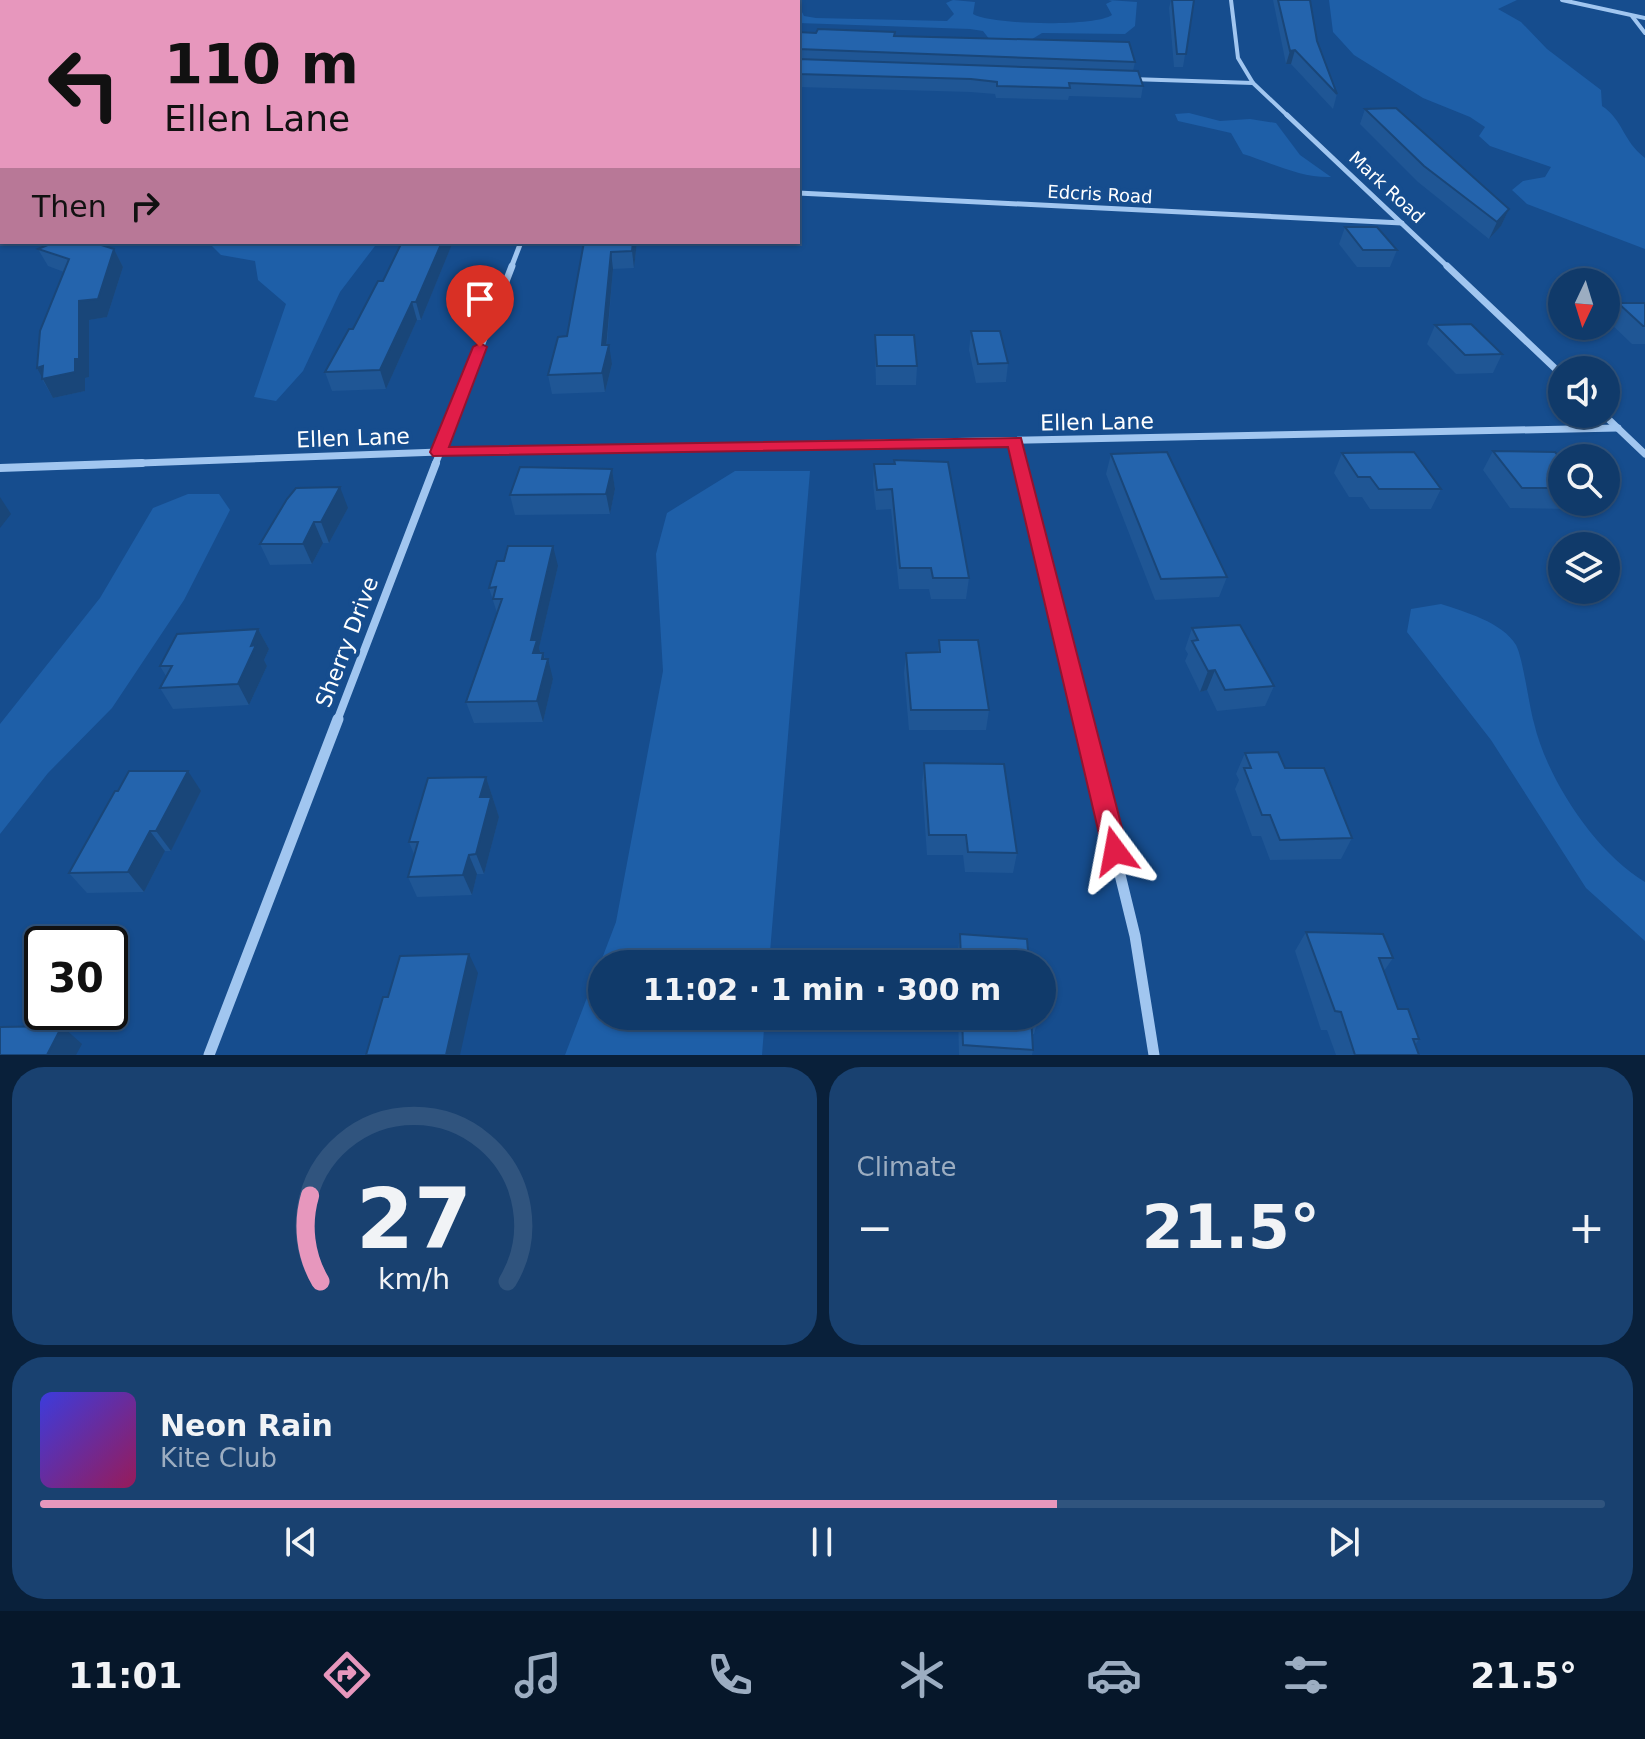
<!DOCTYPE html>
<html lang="en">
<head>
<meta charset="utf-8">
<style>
	:root { --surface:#103a6a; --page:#194170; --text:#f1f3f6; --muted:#9cadc1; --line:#30547e; --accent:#e797bd }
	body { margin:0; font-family:"DejaVu Sans",sans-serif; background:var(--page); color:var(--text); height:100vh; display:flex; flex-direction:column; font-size:30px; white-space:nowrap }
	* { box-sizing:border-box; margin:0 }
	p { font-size:26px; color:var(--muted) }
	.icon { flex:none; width:44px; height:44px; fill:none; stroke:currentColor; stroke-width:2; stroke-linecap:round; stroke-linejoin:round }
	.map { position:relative; height:1055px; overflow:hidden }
	.side { display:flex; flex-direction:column; gap:12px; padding:12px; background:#09203a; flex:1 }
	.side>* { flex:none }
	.guide { position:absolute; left:0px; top:0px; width:800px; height:244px; box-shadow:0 2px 6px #0004,0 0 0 2px var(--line); background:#e797bd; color:#111; overflow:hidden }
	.needle { width:52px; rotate:184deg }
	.tools { position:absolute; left:1548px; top:268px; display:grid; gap:16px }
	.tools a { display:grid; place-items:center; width:72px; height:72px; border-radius:50%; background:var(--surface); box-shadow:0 2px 6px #0004,0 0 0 2px var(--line); font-size:40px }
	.speed { position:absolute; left:24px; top:926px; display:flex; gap:16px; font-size:40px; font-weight:700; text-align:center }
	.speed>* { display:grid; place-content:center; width:104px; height:104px; border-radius:50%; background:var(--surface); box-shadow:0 2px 6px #0004,0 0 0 2px var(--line); line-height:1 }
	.speed .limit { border:4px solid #111; border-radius:12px; background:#fff; color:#111 }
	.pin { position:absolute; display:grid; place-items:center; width:68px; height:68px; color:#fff; margin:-82px -34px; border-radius:50% 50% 50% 0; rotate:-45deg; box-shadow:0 0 8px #0007 }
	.pin .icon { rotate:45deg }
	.me { position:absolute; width:88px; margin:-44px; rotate:347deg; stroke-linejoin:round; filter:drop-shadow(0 0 6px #0008) }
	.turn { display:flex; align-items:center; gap:28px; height:168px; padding:0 32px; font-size:36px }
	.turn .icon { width:104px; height:104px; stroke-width:2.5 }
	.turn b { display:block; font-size:56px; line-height:68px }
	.then { display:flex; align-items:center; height:76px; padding:0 32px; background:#0003; gap:16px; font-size:30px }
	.big { font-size:60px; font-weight:700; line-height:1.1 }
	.side .tile { flex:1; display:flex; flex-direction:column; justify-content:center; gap:12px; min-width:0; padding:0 28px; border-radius:32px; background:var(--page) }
	.side .dial { align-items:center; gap:0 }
	.dial svg { height:208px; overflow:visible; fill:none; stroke:var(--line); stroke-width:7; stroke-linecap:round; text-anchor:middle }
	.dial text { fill:var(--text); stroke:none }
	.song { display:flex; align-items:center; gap:24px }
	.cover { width:96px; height:96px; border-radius:12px; background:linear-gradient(135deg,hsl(240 70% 55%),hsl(330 70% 35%)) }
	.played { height:8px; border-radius:4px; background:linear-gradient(90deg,var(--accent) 65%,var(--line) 65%) }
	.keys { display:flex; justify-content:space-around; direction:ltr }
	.heat { display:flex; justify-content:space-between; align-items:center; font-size:44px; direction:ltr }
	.side .tiles { flex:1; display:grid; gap:12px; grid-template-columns:1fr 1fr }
	.tile:last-child { grid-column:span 2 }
	.trip { position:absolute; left:588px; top:950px; width:468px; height:80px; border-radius:40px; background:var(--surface); box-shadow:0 2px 6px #0004,0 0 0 2px var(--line); font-weight:700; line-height:80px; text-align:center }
	.dock { display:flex; height:128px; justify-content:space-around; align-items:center; background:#06172a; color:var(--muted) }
	.dock .icon { width:56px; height:56px }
	.dock .current { color:var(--accent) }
	.dock b { font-size:36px; color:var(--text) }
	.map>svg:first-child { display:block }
	.green { fill:#1e5fa8 }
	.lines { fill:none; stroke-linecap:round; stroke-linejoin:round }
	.street-far4 { stroke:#a1c6f0; stroke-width:4 }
	.street-far3 { stroke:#a1c6f0; stroke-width:5 }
	.street-far2 { stroke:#a1c6f0; stroke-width:7 }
	.street-far1 { stroke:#a1c6f0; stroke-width:8 }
	.street { stroke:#a1c6f0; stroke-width:11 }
	.wall { fill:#1f5695 }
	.shaded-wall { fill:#194679 }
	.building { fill:#2464ad; stroke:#194679; stroke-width:2 }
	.route { fill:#e11d48; stroke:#92132f; stroke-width:2 }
	.labels { text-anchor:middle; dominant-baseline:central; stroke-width:8; stroke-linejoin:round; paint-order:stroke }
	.far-street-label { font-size:18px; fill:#fff; stroke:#164d8e }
	.street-label { font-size:22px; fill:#fff; stroke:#164d8e }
</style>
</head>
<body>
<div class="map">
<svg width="1645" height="1055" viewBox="0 0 1645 1055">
	<rect width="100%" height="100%" fill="#164d8e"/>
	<!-- green -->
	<g class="green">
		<path d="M953,0L975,2L973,14C991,25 1095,27 1112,15L1106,4L1112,1L1108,0L1137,2L1135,26L1125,34L1042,33L1029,41L990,40L983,31L970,29L798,23V4L804,16L816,18L947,21L954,14L946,3Z"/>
		<path d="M1329,0H1517L1498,9L1521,22L1547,49L1601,90L1602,106C1624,121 1622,140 1645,158V249L1527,204L1512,190L1523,181L1545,177L1551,167L1490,146L1479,136L1485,127L1470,117L1423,98L1354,55L1333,32Z"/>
		<path d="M1189,113L1220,121L1250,119L1276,123L1300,155L1331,177C1301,178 1272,163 1243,154L1231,133L1178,121L1175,114Z"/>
		<path d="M208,242H378L340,292L303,371L276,401L254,397L286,304L258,280L255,261L221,255Z"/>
		<path d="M735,471H810L769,964H602V1016H765L762,1055H565L616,922L663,671L656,554L667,513Z"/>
		<path d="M188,494H219L230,510L184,600L112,708L48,773L0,834V724L100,598L153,508Z"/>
		<path d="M1441,604C1465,612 1502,622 1516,645C1523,658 1529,706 1534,723C1547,779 1595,852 1645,882V941L1586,888L1491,740L1407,632L1411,609Z"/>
	</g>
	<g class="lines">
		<!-- street-far4 -->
		<g class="street-far4">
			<path d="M1231,0L1238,58L1253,83L1289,117"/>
			<path d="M1562,0L1645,18"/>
			<path d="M60,2L64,0"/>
			<path d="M1632,16L1645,33"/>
			<path d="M1131,79L1253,83"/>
		</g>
		<!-- street-far3 -->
		<g class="street-far3">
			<path d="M1287,115L1449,268"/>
			<path d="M798,193L1402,223"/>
			<path d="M511,268L521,242"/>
		</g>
		<!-- street-far2 -->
		<g class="street-far2">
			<path d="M1447,266L1562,375"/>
			<path d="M1603,414L1645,454"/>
			<path d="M1015,442L1021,465"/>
			<path d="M87,465L439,452L1618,428"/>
			<path d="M435,465L512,266"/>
		</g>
		<!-- street-far1 -->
		<g class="street-far1">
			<path d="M1020,463L1083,721"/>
			<path d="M0,468L142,463"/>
			<path d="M337,721L436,463"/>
		</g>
		<!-- street -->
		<g class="street">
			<path d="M1082,719L1135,936L1154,1055"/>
			<path d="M209,1055L338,719"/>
		</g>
	</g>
	<!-- wall -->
	<g class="wall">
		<path d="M1171,0H1194L1183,67H1174L1169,8Z"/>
		<path d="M1273,0H1310L1317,41L1337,94L1333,109L1291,64H1286Z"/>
		<path d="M798,32H895V36L1135,62L1133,71L1143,86L1141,98L1069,96L1068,100L996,98L995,94L970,92L798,87Z"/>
		<path d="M1365,109L1509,209L1501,226L1489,239L1418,182L1360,124Z"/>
		<path d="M2,138V177H0V140Z"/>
		<path d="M1345,227L1397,250L1390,267H1357L1339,244Z"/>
		<path d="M402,242H453L421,320H417L386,389L332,391L325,372L383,281Z"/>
		<path d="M584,242H637L634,268L613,269L607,345L612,364L605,392L552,394L548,375L567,336Z"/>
		<path d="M38,249H114L123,267L107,317L89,320V377L85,378V391L53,398L42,379L64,272L48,266Z"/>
		<path d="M1618,303H1645V344H1632L1608,321Z"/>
		<path d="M1435,325L1502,354L1493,373L1456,374L1427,344Z"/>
		<path d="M971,331L1008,363L1006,382L976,383L969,350Z"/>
		<path d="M875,335L917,366L916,385H876L875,353Z"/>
		<path d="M1493,451L1562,460V502H1578L1574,509L1510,508L1483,470Z"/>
		<path d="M1342,453L1441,489L1431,509H1370L1362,497H1349L1334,473Z"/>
		<path d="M1111,454L1227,577L1219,597L1155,600L1106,474Z"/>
		<path d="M894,460L969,578L966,599H931L929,589H899L891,509L876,510L873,484L874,464H894Z"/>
		<path d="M612,469L615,489L610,514L515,515L510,495Z"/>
		<path d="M348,508L329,543H323L312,564L270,565L260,544Z"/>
		<path d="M558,566L539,648L541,653H543L553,679L543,722L474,723L466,702L497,613L489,588Z"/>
		<path d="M1192,628L1274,686L1265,706L1217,711L1207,690L1200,692L1185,661L1188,654L1185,649Z"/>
		<path d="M258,629L269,649L264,660L267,666L249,705L173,709L160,688L166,676L160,666Z"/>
		<path d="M939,640L989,710L986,730H909L904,673L906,653L938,652Z"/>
		<path d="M1245,753L1285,768L1352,838L1341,859L1270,860L1261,836H1252L1235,789L1239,780L1236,774Z"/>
		<path d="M924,763L1017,853L1013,873L965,872L963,855H927L922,784Z"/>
		<path d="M486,777L499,817L484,874H477L472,895L417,897L408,877L414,854L409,842Z"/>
		<path d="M201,791L171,851H165L144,892L87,893L69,873Z"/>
		<path d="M1306,932L1393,958L1384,971L1398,1009L1419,1039L1415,1045L1419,1055H1336L1327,1030H1321L1295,951Z"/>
		<path d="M960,934L1029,963L1035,964H955L956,960H957Z"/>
		<path d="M958,1016H1039L1034,1034H1032L1033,1050L1032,1055H959Z"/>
	</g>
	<!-- shaded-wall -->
	<g class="shaded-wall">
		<path d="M382,0H394L392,2H379Z"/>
		<path d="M1295,50L1291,64H1286L1290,51Z"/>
		<path d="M1509,209L1501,226L1489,239L1497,222Z"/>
		<path d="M442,242H453L421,320L416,302Z"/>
		<path d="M633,242H637L634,268L632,251Z"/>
		<path d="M114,249L123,267L107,317L89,320V377L85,378V391L53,398L37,368Z"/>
		<path d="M611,252L613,269L605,360L609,345L612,364L605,392L602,373V345Z"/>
		<path d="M412,302L417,320L386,389L380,370Z"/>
		<path d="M612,469L615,489L610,514L606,494Z"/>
		<path d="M340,487L348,508L329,543L321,522Z"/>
		<path d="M0,497L11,514L0,528Z"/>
		<path d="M314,522L323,543L312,564L303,544Z"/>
		<path d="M553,546L558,566L539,648L542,658L543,653L546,665L548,659L553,679L543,722L537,701L539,674L531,640Z"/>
		<path d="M258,629L269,649L264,660L267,666L249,705L238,684L251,646Z"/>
		<path d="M1215,670L1207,690L1200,692L1208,671Z"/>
		<path d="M188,771L201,791L171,851L156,831Z"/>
		<path d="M486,777L499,817L484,874L476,854L480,797Z"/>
		<path d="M150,831L165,851L144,892L128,872Z"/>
		<path d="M469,855L477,874L472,895L463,875Z"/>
		<path d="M469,954L478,973L460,1055H446Z"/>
		<path d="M62,1026L82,1044L76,1055H47Z"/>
	</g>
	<!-- building -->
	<g class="building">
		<path d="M258,0H382L379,2H255Z"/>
		<path d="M1172,0H1194L1186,54H1177Z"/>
		<path d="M1278,0H1310L1317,41L1337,94L1295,50L1290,51Z"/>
		<path d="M818,29L895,32L894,36L1129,42L1135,62L798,49V32L816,33Z"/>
		<path d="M798,59L1138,71L1143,86L1069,83L1070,88L997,86V82L971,79L798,74Z"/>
		<path d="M1396,108L1509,209L1497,222L1424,166L1365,109Z"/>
		<path d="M2,138V162H0V140Z"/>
		<path d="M1345,227H1377L1397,250H1363Z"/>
		<path d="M55,242H92L114,249L98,299L79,301V359H75V372L42,379L43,366L37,368L40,331L69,259L38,249Z"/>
		<path d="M402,242H442L416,302H412L380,370L325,372L349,329H353L378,281H383Z"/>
		<path d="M584,242H633L632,251L611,252L602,345H609L602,373L548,375L558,337L567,336Z"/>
		<path d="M1618,303H1645V326H1643Z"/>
		<path d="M1471,324L1502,354L1465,355L1435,325Z"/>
		<path d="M971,331H1000L1008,363L978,364Z"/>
		<path d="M875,335H914L917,366H877Z"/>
		<path d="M1493,451L1555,452L1562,460V488H1522Z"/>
		<path d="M1167,452L1227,577L1161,579L1111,454Z"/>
		<path d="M1414,452L1441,489H1379L1370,477H1358L1342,453Z"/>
		<path d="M894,460L948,462L969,578H933L931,568H900L892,489L877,490L874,464H895Z"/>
		<path d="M520,467L612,469L606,494L510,495Z"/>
		<path d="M340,487L321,522H314L303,544H260L287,499L296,488Z"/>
		<path d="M508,546H553L531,640H537L533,653H543L542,659H548L537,701L466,702L502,599H493L496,587L489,588L497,561H504Z"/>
		<path d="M1240,625L1274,686L1225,690L1215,670L1208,671L1192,641L1198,640L1192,628Z"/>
		<path d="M258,629L251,646L256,645L238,684L160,688L172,666H160L177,634Z"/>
		<path d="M939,640H978L989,710H911L906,653L940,652Z"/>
		<path d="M1278,752L1285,768H1324L1352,838L1280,840L1270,815H1262L1244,768H1251L1245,753Z"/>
		<path d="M924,763L1004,764L1017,853L968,852L966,835H929Z"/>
		<path d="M129,771H188L156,831H150L128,872L69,873L115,791H118Z"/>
		<path d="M486,777L480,797H491L476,854L469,855L463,875L408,877L418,842H409L428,778Z"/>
		<path d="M1306,932L1383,934L1393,958H1379L1398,1009H1408L1419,1039H1413L1419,1055H1355L1341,1012L1335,1011Z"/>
		<path d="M960,934L1027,939L1029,963L1035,964H956V960H961Z"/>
		<path d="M469,954L446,1055H366L383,997H388L400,956Z"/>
		<path d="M962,1016H1031L1033,1050L963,1045Z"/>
		<path d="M62,1026L47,1055H0V1027Z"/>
	</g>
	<!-- route -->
	<path class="route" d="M480,343L487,347L449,447L1021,438L1128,851L1124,859L1115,862L1107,859L1103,851L1008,447L433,456L430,452L473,347Z"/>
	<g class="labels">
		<!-- far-street labels -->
		<g class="far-street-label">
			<text transform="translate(1387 187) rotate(43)">Mark Road</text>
			<text transform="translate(1100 194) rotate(3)">Edcris Road</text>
		</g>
		<!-- street labels -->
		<g class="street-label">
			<text transform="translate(1097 422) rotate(-1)">Ellen Lane</text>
			<text transform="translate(353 438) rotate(-2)">Ellen Lane</text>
			<text transform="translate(347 642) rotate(-69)">Sherry Drive</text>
		</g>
	</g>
</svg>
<div class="tools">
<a><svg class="needle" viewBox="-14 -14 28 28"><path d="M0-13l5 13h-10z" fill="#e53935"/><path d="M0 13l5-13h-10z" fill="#9cadc1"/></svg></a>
<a><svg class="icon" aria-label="sound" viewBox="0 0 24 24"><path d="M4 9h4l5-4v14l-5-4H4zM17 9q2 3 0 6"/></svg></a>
<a><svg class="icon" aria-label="search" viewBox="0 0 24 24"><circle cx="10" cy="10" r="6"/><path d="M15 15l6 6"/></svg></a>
<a><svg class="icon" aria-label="layers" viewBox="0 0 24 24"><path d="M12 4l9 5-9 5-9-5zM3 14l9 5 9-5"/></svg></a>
</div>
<div class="speed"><div class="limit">30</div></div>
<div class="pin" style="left:480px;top:347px;background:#d93025"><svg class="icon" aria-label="arrive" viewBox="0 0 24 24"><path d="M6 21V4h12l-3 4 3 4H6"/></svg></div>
<svg class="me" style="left:1115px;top:851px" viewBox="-20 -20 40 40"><path d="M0-17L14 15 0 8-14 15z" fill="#e11d48" stroke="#fff" stroke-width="4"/></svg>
<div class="trip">11:02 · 1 min · 300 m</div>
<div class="guide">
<div class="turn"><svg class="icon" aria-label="left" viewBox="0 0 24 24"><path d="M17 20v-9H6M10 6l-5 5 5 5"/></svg><div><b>110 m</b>Ellen Lane</div></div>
<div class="then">Then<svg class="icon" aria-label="right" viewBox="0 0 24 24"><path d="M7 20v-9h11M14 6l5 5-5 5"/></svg></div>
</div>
</div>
<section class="side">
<div class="tiles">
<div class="tile dial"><svg viewBox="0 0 100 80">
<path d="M14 69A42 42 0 1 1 86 69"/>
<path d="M14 69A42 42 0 0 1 10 36" stroke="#e797bd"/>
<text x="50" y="56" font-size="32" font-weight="700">27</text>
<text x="50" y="72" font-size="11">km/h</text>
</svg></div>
<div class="tile"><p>Climate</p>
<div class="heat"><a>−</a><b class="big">21.5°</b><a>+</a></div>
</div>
<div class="tile">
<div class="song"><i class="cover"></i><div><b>Neon Rain</b><p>Kite Club</p></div></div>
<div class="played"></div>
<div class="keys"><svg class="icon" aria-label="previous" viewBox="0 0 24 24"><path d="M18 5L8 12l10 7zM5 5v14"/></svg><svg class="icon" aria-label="pause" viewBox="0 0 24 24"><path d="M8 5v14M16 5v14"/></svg><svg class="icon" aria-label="next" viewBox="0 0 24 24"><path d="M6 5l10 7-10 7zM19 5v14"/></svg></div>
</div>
</div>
</section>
<nav class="dock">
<b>11:01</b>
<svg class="icon current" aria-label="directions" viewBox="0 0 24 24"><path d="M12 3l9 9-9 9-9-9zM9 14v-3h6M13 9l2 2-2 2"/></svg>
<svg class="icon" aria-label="music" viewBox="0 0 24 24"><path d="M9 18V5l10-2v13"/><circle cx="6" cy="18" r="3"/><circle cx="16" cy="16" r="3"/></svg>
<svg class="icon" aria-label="phone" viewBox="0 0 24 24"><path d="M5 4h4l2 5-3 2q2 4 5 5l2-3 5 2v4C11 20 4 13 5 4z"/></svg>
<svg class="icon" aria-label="climate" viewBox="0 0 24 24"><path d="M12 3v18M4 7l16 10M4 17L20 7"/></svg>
<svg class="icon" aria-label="car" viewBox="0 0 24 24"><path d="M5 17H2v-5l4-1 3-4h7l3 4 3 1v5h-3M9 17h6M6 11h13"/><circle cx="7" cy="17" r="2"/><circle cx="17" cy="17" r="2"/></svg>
<svg class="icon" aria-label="filters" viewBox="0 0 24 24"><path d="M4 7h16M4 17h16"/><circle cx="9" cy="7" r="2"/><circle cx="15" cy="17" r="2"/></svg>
<b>21.5°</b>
</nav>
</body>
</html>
